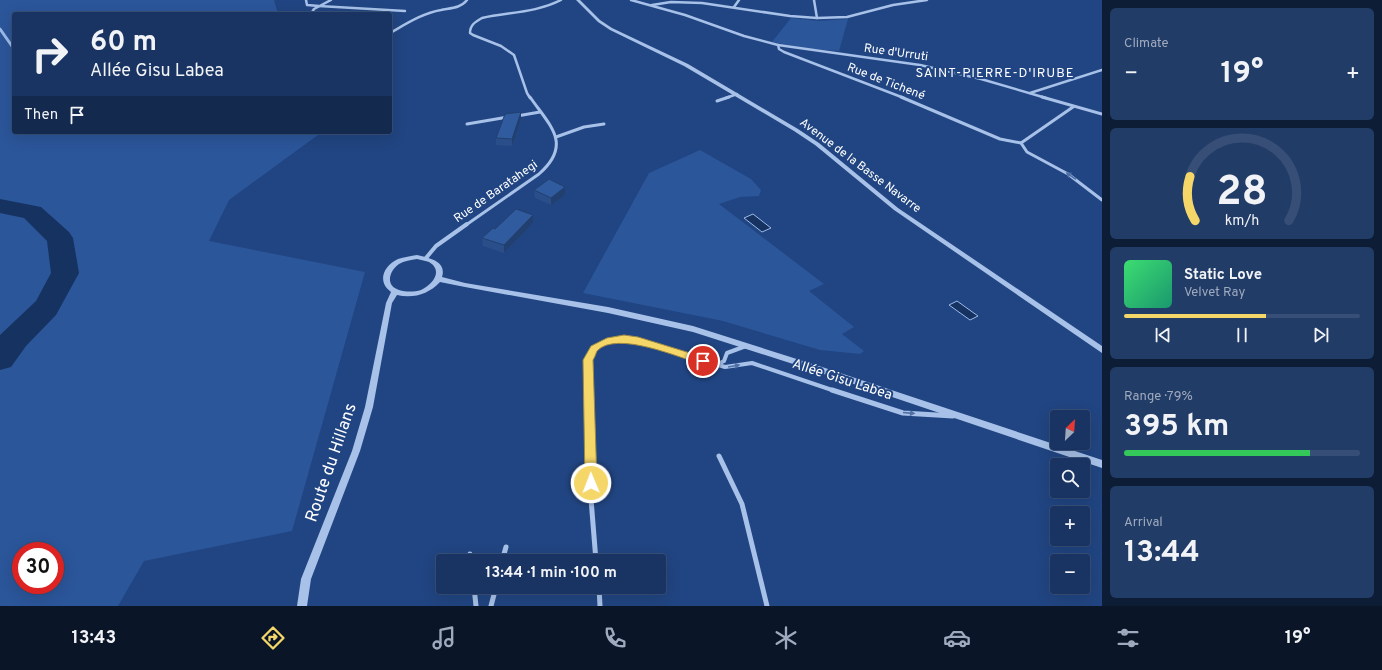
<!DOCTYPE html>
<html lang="en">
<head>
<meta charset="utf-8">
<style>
	:root { --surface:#193462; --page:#223c68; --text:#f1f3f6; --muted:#9faabe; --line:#374f77; --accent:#f5d669 }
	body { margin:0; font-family:Overpass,sans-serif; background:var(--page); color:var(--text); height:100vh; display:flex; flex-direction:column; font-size:15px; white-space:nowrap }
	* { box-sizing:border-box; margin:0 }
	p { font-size:13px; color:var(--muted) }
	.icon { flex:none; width:22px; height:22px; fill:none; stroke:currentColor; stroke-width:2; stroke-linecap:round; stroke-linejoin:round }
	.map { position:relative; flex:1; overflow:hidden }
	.side { display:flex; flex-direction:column; gap:8px; padding:8px; background:#0e1d36; width:280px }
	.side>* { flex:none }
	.hud { position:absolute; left:12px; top:12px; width:380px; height:122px; border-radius:4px; box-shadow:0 4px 16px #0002,0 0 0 1px var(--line); background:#193462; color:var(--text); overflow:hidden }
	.needle { width:26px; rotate:25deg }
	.tools { position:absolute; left:1050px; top:410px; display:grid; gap:8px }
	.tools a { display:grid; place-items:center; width:40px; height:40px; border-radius:4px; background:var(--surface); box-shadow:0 4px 16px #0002,0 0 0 1px var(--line); font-size:20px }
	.speed { position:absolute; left:12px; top:542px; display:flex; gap:8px; font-size:20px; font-weight:700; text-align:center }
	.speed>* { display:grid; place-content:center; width:52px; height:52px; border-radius:50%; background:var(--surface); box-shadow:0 4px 16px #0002,0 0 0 1px var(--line); line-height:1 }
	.speed .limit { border:6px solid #d22; background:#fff; color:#111 }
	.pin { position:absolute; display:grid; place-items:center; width:34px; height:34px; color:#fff; margin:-17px; border:2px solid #fff; border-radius:50%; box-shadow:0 1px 4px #0007 }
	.me { position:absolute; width:44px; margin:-22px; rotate:359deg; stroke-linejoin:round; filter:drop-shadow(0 0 3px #0008) }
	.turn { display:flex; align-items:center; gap:14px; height:84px; padding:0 12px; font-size:18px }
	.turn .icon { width:52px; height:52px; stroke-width:2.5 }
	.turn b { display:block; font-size:28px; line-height:34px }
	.then { display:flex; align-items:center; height:38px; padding:0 12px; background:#0003; gap:8px; font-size:15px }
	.big { font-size:30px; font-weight:700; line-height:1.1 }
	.side .widget { flex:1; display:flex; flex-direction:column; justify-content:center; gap:6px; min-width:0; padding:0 14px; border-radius:6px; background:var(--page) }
	.side .dial { align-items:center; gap:0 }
	.dial svg { height:104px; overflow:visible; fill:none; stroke:var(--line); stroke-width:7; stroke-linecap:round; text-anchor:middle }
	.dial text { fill:var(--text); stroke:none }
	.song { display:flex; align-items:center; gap:12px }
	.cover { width:48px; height:48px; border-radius:6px; background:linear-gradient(135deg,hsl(140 70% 55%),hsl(160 70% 35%)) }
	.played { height:4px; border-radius:2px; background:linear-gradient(90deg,var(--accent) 60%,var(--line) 60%) }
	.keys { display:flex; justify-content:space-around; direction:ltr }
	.heat { display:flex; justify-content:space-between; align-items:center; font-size:22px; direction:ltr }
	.charge { height:6px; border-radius:3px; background:linear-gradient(90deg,#34c759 79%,var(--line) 0) }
	.trip { position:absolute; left:436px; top:554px; width:230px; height:40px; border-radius:4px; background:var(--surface); box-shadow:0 4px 16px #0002,0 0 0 1px var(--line); font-weight:700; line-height:40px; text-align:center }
	.tab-bar { display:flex; height:64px; justify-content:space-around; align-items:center; background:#0a1527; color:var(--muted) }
	.tab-bar .icon { width:28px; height:28px }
	.tab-bar .current { color:var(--accent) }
	.tab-bar b { font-size:18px; color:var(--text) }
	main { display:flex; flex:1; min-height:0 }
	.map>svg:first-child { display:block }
	.green { fill:#2b569a; fill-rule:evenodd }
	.water { fill:#163261; stroke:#9bbae9 }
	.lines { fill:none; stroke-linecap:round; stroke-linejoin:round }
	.stream { stroke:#9bbae9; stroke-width:3 }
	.river { fill:#163261; fill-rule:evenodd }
	.minor-far3 { stroke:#a7c1e8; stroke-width:2.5 }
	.minor-far2 { stroke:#a7c1e8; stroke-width:3 }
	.minor-far1 { stroke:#a7c1e8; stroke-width:4 }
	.minor { stroke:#a7c1e8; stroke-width:5 }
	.tertiary { fill:#a7c1e8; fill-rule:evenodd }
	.wall { fill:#294e89 }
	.shaded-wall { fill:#22406f }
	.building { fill:#305b9f; stroke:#22406f }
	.oneway { fill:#5070a6 }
	.route { fill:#f5d669; stroke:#9f8b44 }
	.labels { text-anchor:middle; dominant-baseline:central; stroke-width:4; stroke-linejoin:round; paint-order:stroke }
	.far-street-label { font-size:12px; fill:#fff; stroke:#214582 }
	.far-quarter-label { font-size:13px; letter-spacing:1px; fill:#fff; stroke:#214582 }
	.street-label { font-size:14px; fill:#fff; stroke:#214582 }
	.near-street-label { font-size:17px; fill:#fff; stroke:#214582 }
</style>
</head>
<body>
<main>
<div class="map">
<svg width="1102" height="606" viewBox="0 0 1102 606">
	<rect width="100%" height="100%" fill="#214582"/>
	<!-- green -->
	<g class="green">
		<path d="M0,0H274L278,14H14V132H322L229,200L209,241L365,272L292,531L144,561L118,606H0ZM21,551H55V585H21Z"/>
		<path d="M791,18L819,21L848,19L839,51L810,49L772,42Z"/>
		<path d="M700,150L751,179L761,190L759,196L740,197L719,204L824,284L809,291L854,327L842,334L864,351L860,354L820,350L723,321L583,293L649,173Z"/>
	</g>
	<!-- water -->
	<g class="water">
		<path d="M753,214L771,228L762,232L744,218Z"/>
		<path d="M957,301L978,316L970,320L949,305Z"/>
	</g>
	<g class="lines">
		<!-- stream -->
		<path class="stream" d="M0,29L14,49"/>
		<!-- river -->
		<path class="river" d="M0,199L41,207L69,232L73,238L79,273L56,315L26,346L11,367L0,370V335L36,301L51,273L47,241L24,218L0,213Z"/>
		<!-- minor-far3 -->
		<g class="minor-far3">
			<path d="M306,0L307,5L319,6L405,11"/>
			<path d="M631,0L685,15L744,36L778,45L779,49L784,52L904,98"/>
			<path d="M814,0L817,18"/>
			<path d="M652,5L671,2L702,3L790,16L817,18L847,17L893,5L927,0"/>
			<path d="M734,7L739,0"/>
			<path d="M311,14L314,9L331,0"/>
			<path d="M390,33C406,24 423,13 441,10C451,8 461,8 467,0"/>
			<path d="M778,45L920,65L981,79L1046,98"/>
			<path d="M1030,93L1102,70"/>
			<path d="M530,98L527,93L514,55L501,46L473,35L470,33C470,25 475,22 482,18C509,12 536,13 561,0"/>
			<path d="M726,98L737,94"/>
		</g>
		<!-- minor-far2 -->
		<g class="minor-far2">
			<path d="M901,97L1000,139L1021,143L1027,152L1068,174L1102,200"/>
			<path d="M1042,97L1102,114"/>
			<path d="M717,101L729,97"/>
			<path d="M517,116L540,112"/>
			<path d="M467,124L508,117"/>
			<path d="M556,137L584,127L604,124"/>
			<path d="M1021,143L1073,107"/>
			<path d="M466,225L539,174C573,144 550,126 530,97"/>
		</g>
		<!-- minor-far1 -->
		<g class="minor-far1">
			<path d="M426,258L436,246L467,224"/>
			<path d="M716,365L724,361L727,353L746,346"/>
			<path d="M589,391L588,360L594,348L604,342L621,339L638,341L725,367L752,363L835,391"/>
		</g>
		<!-- minor -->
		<g class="minor">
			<path d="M589,390L591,499L596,561"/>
			<path d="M832,390L903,413L953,416"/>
			<path d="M719,456L742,504L767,606"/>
			<path d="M470,554L471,561"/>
			<path d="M502,561L506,547"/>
			<path d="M474,587L476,606"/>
			<path d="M599,587L600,606"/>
			<path d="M491,606L496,587"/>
		</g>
		<!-- tertiary -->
		<g class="tertiary">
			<path d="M576,0H580L600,20L612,28L688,64L798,129L819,143L898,208L1102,346V353L894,210L815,145L794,131L684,66L610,30L598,22Z"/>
			<path d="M417,255C429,258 447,261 442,277L465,283L608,307L693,326L822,367L1102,460V468L821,373L693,332L608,313L465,287L440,282C429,294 413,299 397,295L392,303L373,407L360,451L311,579L307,606H297L301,579L352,451L365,407L386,303L391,292C377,282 383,266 398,259C404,257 411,256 417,255ZM417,259C421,260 426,261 429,262C444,271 432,285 421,290C414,292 406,292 399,290C385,286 389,271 399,264C404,261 411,260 417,259Z"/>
		</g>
	</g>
	<!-- wall -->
	<g class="wall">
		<path d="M521,119L512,146L496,145V138Z"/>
		<path d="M565,187V195L551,205L535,198L534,190Z"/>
		<path d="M533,215V223L504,253L483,246L482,238L495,229Z"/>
	</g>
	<!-- shaded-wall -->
	<g class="shaded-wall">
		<path d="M521,112V119L512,146V139Z"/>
		<path d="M565,187V195L551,205V198Z"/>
		<path d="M533,215V223L504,253V245Z"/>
	</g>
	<!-- building -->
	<g class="building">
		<path d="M521,112L512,139L496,138L505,114Z"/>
		<path d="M549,179L565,187L551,198L534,190Z"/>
		<path d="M516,209L533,215L504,245L482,238L493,228L495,229Z"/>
	</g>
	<!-- one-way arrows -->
	<defs><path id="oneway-solid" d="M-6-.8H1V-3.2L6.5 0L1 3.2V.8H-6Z"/></defs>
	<g class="oneway">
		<use href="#oneway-solid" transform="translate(1071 176) rotate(-146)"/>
		<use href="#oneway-solid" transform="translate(734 366) rotate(-10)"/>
		<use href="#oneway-solid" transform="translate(909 413) rotate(5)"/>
	</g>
	<!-- route -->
	<path class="route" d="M624,335L638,337L703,357L707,358L708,361L707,364L703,365C681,358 616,330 597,351C596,353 595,357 593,360L597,483L595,487L591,489L587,487L585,483L583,360L591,346L607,338Z"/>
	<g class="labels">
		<!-- far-street labels -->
		<g class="far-street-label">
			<text transform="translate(896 53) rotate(8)">Rue d'Urruti</text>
			<text transform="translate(886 82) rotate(21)">Rue de Tichené</text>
			<text transform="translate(860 166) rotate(37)">Avenue de la Basse Navarre</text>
			<text transform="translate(496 192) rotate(-35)">Rue de Baratahegi</text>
		</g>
		<!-- far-quarter labels -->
		<g class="far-quarter-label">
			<text x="995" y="74">SAINT-PIERRE-D'IRUBE</text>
		</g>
		<!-- street labels -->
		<g class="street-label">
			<text transform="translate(842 380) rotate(18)">Allée Gisu Labea</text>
		</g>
		<!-- near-street labels -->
		<g class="near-street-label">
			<text transform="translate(332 463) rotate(-71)">Route du Hillans</text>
		</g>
	</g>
</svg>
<div class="tools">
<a><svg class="needle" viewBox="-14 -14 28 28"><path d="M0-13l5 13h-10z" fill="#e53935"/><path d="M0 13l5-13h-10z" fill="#9faabe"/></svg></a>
<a><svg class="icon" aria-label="search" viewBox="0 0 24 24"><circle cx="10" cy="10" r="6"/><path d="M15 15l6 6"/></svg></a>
<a>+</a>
<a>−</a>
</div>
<div class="speed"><div class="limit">30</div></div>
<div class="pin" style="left:703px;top:361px;background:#d93025"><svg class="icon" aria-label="arrive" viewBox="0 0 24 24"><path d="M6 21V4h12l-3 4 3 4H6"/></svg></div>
<svg class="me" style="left:591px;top:483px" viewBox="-20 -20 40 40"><circle r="17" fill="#f5d669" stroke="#fff" stroke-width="3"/><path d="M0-11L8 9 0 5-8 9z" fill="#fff"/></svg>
<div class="trip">13:44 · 1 min · 100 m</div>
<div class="hud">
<div class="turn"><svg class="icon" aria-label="right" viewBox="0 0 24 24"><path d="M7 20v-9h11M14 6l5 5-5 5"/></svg><div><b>60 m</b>Allée Gisu Labea</div></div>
<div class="then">Then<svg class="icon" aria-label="arrive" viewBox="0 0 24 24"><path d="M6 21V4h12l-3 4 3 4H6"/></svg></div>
</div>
</div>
<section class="side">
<div class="widget"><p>Climate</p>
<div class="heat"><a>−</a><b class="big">19°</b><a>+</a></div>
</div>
<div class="widget dial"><svg viewBox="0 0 100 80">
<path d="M14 69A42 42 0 1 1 86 69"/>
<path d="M14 69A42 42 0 0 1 10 35" stroke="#f5d669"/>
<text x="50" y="56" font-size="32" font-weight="700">28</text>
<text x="50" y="72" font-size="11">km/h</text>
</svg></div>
<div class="widget">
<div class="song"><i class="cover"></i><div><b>Static Love</b><p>Velvet Ray</p></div></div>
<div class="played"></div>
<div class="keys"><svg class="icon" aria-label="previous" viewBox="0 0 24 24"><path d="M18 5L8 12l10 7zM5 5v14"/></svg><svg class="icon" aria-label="pause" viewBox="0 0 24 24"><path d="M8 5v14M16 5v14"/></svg><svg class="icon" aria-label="next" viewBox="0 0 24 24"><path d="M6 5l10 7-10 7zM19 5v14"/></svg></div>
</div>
<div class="widget"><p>Range · 79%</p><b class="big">395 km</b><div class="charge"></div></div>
<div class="widget"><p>Arrival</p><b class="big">13:44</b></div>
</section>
</main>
<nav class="tab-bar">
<b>13:43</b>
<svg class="icon current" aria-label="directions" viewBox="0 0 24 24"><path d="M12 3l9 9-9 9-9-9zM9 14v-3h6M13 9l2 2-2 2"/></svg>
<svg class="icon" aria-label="music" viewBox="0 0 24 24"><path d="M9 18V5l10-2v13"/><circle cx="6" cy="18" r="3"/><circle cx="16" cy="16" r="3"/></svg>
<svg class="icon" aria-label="phone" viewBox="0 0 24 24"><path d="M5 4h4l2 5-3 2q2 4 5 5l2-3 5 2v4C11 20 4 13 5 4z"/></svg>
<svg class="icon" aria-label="climate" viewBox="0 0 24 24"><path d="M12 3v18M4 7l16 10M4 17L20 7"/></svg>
<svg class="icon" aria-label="car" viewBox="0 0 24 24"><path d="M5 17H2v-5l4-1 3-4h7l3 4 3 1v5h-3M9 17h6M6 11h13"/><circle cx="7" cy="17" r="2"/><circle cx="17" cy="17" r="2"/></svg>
<svg class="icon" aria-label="filters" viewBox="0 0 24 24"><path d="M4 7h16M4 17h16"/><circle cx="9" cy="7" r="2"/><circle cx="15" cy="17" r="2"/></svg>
<b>19°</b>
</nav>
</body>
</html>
